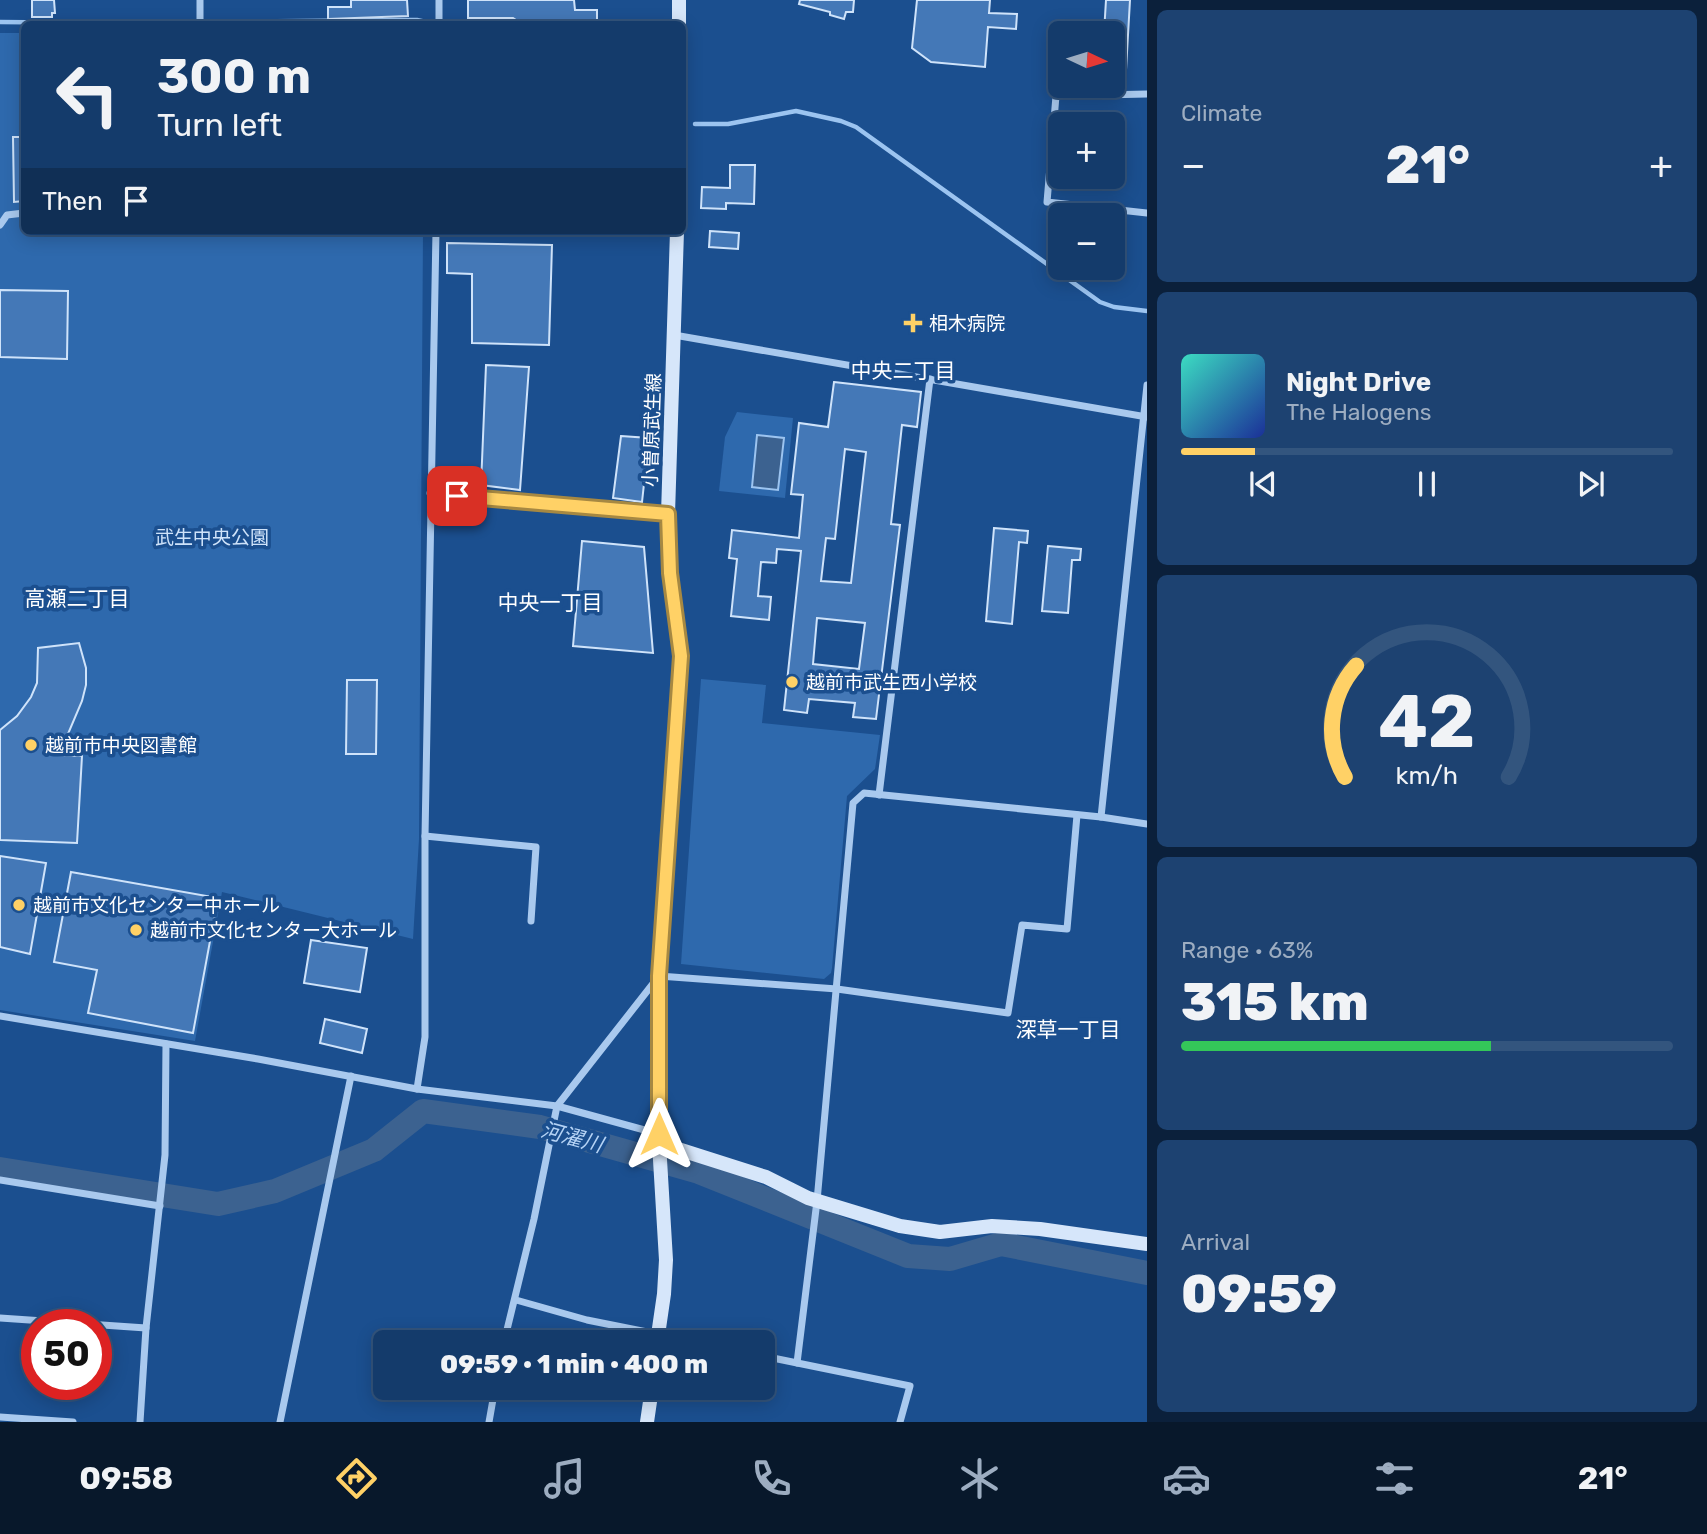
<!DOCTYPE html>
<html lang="en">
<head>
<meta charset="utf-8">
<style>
	:root { --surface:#143b6b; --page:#1d4271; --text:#f1f3f6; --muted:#9dadc1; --line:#33557e; --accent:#ffd166 }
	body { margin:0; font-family:Rubik,"Noto Sans JP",sans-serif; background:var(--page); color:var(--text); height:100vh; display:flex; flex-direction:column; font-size:26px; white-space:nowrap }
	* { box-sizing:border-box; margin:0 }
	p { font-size:23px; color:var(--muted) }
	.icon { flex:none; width:38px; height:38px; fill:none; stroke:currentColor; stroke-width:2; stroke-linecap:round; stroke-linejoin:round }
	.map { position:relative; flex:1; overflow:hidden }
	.details { display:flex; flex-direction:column; gap:10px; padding:10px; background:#0b203b; width:560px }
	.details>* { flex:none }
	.top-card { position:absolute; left:21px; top:21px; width:665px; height:214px; border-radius:10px; box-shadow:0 4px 18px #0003,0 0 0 2px var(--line); background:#143b6b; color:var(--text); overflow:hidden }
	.needle { width:46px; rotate:94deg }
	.fabs { position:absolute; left:1048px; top:21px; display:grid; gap:14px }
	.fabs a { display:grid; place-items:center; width:77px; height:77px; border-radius:10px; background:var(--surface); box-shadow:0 4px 18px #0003,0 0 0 2px var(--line); font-size:35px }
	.speed { position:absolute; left:21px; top:1309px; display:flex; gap:14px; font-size:35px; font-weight:700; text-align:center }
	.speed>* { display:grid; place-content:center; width:91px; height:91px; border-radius:50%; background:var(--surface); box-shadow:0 4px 18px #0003,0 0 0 2px var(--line); line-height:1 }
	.speed .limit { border:10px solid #d22; background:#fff; color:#111 }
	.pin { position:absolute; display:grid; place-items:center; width:60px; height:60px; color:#fff; margin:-30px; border-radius:14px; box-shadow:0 4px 10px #0006 }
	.me { position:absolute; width:77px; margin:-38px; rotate:0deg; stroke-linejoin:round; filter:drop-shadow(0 0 5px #0008) }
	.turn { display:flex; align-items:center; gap:24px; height:147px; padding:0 21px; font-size:32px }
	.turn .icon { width:91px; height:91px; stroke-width:2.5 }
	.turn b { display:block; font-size:49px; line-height:60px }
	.then { display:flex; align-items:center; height:66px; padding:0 21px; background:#0003; gap:14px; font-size:26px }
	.big { font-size:52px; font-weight:800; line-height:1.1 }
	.details .card { flex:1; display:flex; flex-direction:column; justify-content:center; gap:10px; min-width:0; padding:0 24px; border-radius:10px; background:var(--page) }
	.details .dial { align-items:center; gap:0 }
	.dial svg { height:182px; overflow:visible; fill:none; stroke:var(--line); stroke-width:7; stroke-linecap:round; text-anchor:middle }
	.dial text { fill:var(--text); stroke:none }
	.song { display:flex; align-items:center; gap:21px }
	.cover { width:84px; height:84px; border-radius:10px; background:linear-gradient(135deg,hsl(170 70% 55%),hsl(230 70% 35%)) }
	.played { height:7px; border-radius:4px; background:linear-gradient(90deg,var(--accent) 15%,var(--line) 15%) }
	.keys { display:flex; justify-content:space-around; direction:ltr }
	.heat { display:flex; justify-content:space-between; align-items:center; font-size:38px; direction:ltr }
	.charge { height:10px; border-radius:5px; background:linear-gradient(90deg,#34c759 63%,var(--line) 0) }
	.trip { position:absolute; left:373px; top:1330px; width:402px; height:70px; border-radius:10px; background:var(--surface); box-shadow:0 4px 18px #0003,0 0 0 2px var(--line); font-weight:800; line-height:70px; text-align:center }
	.tab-bar { display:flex; height:112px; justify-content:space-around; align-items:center; background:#08182b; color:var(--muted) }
	.tab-bar .icon { width:49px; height:49px }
	.tab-bar .selected { color:var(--accent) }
	.tab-bar b { font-size:32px; color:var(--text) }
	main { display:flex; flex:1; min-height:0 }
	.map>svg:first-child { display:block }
	.green { fill:#2e69ad }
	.water { fill:#3c6290; stroke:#9cc4f0; stroke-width:2 }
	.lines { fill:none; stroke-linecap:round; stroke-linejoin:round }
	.stream { stroke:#9cc4f0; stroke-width:4.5 }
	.river { stroke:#3c6290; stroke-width:24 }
	.building { fill:#4478b7; stroke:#cfe3fa; stroke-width:2; fill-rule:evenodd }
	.street { stroke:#a9c9ee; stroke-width:7 }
	.secondary { stroke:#d6e6fa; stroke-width:14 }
	.route-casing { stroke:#a68842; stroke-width:18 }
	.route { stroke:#ffd166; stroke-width:12 }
	.poi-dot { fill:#ffd166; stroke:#1b4f8f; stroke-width:2.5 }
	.labels { text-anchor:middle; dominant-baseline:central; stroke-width:7; stroke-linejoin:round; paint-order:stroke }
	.poi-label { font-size:19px; fill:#fff; stroke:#1b4f8f; text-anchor:start }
	.street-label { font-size:19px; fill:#fff; stroke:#1b4f8f }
	.park-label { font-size:19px; fill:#cfe3fa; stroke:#1b4f8f }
	.neighbourhood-label { font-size:21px; fill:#fff; stroke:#1b4f8f }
	.water-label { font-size:21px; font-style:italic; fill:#b5d3f5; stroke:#1b4f8f }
</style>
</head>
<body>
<main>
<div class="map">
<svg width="1147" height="1422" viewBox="0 0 1147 1422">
	<rect width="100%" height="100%" fill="#1b4f8f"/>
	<!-- green -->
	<g class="green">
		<path d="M0,33H24V231H423L419,839L413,939L222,892L195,1041L0,1010Z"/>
		<path d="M737,412L793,418L785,498L719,491L725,437Z"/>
		<path d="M701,679L766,685L762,723L880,735L875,769L847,796L832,968L831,973L824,979L681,964Z"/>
	</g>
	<!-- water -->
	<path class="water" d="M757,435L784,438L778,490L752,487Z"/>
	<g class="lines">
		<!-- stream -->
		<g class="stream">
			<path d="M0,22L212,24"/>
			<path d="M214,24L218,22L392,20H417L435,24"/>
			<path d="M695,124H728L796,111L841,121L856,127L1100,302L1114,307L1147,311"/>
		</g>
		<!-- river -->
		<path class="river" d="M0,1169L218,1204L275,1191L374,1150L423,1111L540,1127L699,1172L908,1256L950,1259L1001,1244L1147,1273"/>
	</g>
	<!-- building -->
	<g class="building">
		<path d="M32,0H54L55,13H52V17H32Z"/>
		<path d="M351,0H407L408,16L328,19V7H351Z"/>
		<path d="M468,0H574L575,10H597V24H522L513,18H468Z"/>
		<path d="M800,0H854L853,12H846L844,19L830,15V12L799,4Z"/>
		<path d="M917,0H990L989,13L1017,14L1016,29L988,27L985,67L931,62L912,48Z"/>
		<path d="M1106,0H1130L1126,70L1113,69V33H1104Z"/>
		<path d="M13,137H24V201L14,202Z"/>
		<path d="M730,165H755L754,204L726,203V209L701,208L702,187L730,188Z"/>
		<path d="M710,231L739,233L738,249L709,247Z"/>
		<path d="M447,243L552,245L549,345L472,343V274L447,273Z"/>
		<path d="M0,290L68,291L67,359L0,357Z"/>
		<path d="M486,365L529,367L520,490L481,485Z"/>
		<path d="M834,382L921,392L917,427L902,425L891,524L900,525L876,719L853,717L855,703L809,699L807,713L784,710L801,551L777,549L776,563L761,562L758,596L771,597L769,620L731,616L737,559L729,558L732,530L799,538L803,495L791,494L799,423L828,427ZM845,449L866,452L851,583L821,581L826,538L835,539ZM817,618L865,623L859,669L813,664Z"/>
		<path d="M621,436L649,438L642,502L613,498Z"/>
		<path d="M994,528L1028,531L1027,543L1019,542L1012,624L986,621Z"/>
		<path d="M582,541L644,547L653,653L573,646Z"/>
		<path d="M1048,546L1081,549L1080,560H1072L1068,613L1042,611Z"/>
		<path d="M79,643L86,668V685L82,701L59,755L82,756L77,843L0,840V730L17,716L31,697L37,683L38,648Z"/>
		<path d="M347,680H377L376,754H346Z"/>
		<path d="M0,856L46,863L30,954L0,947Z"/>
		<path d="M71,872L218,898L193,1033L88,1013L97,970L54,962Z"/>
		<path d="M311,940L367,948L360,992L304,983Z"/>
		<path d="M325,1019L367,1029L362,1053L320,1043Z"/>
	</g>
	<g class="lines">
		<!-- street -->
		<g class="street">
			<path d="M200,0V24"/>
			<path d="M439,24V0"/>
			<path d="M1147,94L1056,96L1047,202L1147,213"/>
			<path d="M0,225L7,215L24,213"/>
			<path d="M674,335L1147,417"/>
			<path d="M430,493L668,514"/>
			<path d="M879,795L930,379"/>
			<path d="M1101,817L1147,385"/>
			<path d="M425,836L536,847L531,921"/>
			<path d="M0,1016L258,1059L417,1089L557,1106L659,1134"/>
			<path d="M417,1089L425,1037V836L436,231"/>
			<path d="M0,1180L160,1206"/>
			<path d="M516,1300L587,1320L697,1342"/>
			<path d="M0,1318L146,1328"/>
			<path d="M504,1342L534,1219L557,1106L659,976L837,989L1008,1013L1022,925L1067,929L1077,815"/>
			<path d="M763,1356L910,1386L900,1422"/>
			<path d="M797,1363L817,1201L853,803L864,793L1101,817L1147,824"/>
			<path d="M0,1417L73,1422"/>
			<path d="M140,1422L146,1328L165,1155L166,1044"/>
			<path d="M280,1422L351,1076"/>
			<path d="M489,1422L495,1388"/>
		</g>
		<!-- secondary -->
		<g class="secondary">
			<path d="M679,24V0"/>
			<path d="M659,1143L766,1177L808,1198L900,1226L940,1232L992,1226L1040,1229L1147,1244"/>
			<path d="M657,1342L664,1294L666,1260L659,1143V976L681,655L670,573L668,514L677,231"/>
			<path d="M647,1422L652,1388"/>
		</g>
	</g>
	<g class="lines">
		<defs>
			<path id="route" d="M457,496L668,514L670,573L681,656L659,976V1134"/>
		</defs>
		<!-- route casing -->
		<use href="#route" class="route-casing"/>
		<!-- route -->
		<use href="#route" class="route"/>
	</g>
	<!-- markers -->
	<g class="poi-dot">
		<path d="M909.5 312.5h7v7h7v7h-7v7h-7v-7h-7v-7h7z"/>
		<circle cx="792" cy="682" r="7"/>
		<circle cx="31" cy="745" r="7"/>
		<circle cx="19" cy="905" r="7"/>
		<circle cx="136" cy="930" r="7"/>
	</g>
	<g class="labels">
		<!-- poi labels -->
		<g class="poi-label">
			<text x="929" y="323">相木病院</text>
			<text x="806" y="682">越前市武生西小学校</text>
			<text x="45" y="745">越前市中央図書館</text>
			<text x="33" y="905">越前市文化センター中ホール</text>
			<text x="150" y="930">越前市文化センター大ホール</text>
		</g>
		<!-- street labels -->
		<g class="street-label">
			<text transform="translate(652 430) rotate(-88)">小曽原武生線</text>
		</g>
		<!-- park labels -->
		<g class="park-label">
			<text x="212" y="537">武生中央公園</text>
		</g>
		<!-- neighbourhood labels -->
		<g class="neighbourhood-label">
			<text x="903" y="370">中央二丁目</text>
			<text x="77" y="598">高瀬二丁目</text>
			<text x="550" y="602">中央一丁目</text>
			<text x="1068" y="1029">深草一丁目</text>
		</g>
		<!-- water labels -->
		<g class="water-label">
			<text transform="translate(572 1137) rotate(15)">河濯川</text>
		</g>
	</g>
</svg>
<div class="fabs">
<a><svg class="needle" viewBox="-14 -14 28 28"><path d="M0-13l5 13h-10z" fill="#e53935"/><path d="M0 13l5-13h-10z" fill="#9dadc1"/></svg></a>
<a>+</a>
<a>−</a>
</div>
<div class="speed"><div class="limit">50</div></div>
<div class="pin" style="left:457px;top:496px;background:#d93025"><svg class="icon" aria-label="arrive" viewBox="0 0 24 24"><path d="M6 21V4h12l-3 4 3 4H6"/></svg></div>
<svg class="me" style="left:659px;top:1134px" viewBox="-20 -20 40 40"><path d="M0-17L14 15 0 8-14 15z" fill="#ffd166" stroke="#fff" stroke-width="4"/></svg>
<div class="trip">09:59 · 1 min · 400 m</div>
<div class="top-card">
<div class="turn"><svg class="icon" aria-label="left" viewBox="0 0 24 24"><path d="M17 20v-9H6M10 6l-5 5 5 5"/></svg><div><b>300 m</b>Turn left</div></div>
<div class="then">Then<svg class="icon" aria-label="arrive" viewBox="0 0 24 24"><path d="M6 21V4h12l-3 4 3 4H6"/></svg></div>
</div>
</div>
<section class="details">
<div class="card"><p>Climate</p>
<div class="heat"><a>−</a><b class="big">21°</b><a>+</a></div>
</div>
<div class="card">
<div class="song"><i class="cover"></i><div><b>Night Drive</b><p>The Halogens</p></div></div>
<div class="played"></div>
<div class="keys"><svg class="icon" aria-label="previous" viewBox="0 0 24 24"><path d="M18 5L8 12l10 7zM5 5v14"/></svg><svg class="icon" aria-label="pause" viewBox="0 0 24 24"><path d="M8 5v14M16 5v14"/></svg><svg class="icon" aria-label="next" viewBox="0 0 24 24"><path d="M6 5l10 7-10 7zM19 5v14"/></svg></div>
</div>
<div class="card dial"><svg viewBox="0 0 100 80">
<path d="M14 69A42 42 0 1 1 86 69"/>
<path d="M14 69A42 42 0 0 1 19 20" stroke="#ffd166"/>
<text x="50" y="56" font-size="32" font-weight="700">42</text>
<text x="50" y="72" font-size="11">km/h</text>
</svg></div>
<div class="card"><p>Range · 63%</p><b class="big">315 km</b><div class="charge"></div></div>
<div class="card"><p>Arrival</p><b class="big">09:59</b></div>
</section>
</main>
<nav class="tab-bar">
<b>09:58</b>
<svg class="icon selected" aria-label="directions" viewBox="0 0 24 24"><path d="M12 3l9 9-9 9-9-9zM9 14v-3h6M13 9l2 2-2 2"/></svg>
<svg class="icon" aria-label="music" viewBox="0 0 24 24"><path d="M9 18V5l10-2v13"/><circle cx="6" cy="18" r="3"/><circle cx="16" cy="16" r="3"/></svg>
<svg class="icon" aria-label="phone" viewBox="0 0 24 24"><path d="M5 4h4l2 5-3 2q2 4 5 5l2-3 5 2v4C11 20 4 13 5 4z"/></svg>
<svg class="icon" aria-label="climate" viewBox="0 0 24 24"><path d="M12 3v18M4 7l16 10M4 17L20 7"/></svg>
<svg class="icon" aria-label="car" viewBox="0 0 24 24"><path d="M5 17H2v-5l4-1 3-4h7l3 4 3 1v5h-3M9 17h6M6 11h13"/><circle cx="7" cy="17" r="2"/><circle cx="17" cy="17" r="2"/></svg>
<svg class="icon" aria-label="filters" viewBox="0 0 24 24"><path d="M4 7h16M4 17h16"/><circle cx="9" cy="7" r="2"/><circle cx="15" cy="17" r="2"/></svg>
<b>21°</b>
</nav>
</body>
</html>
